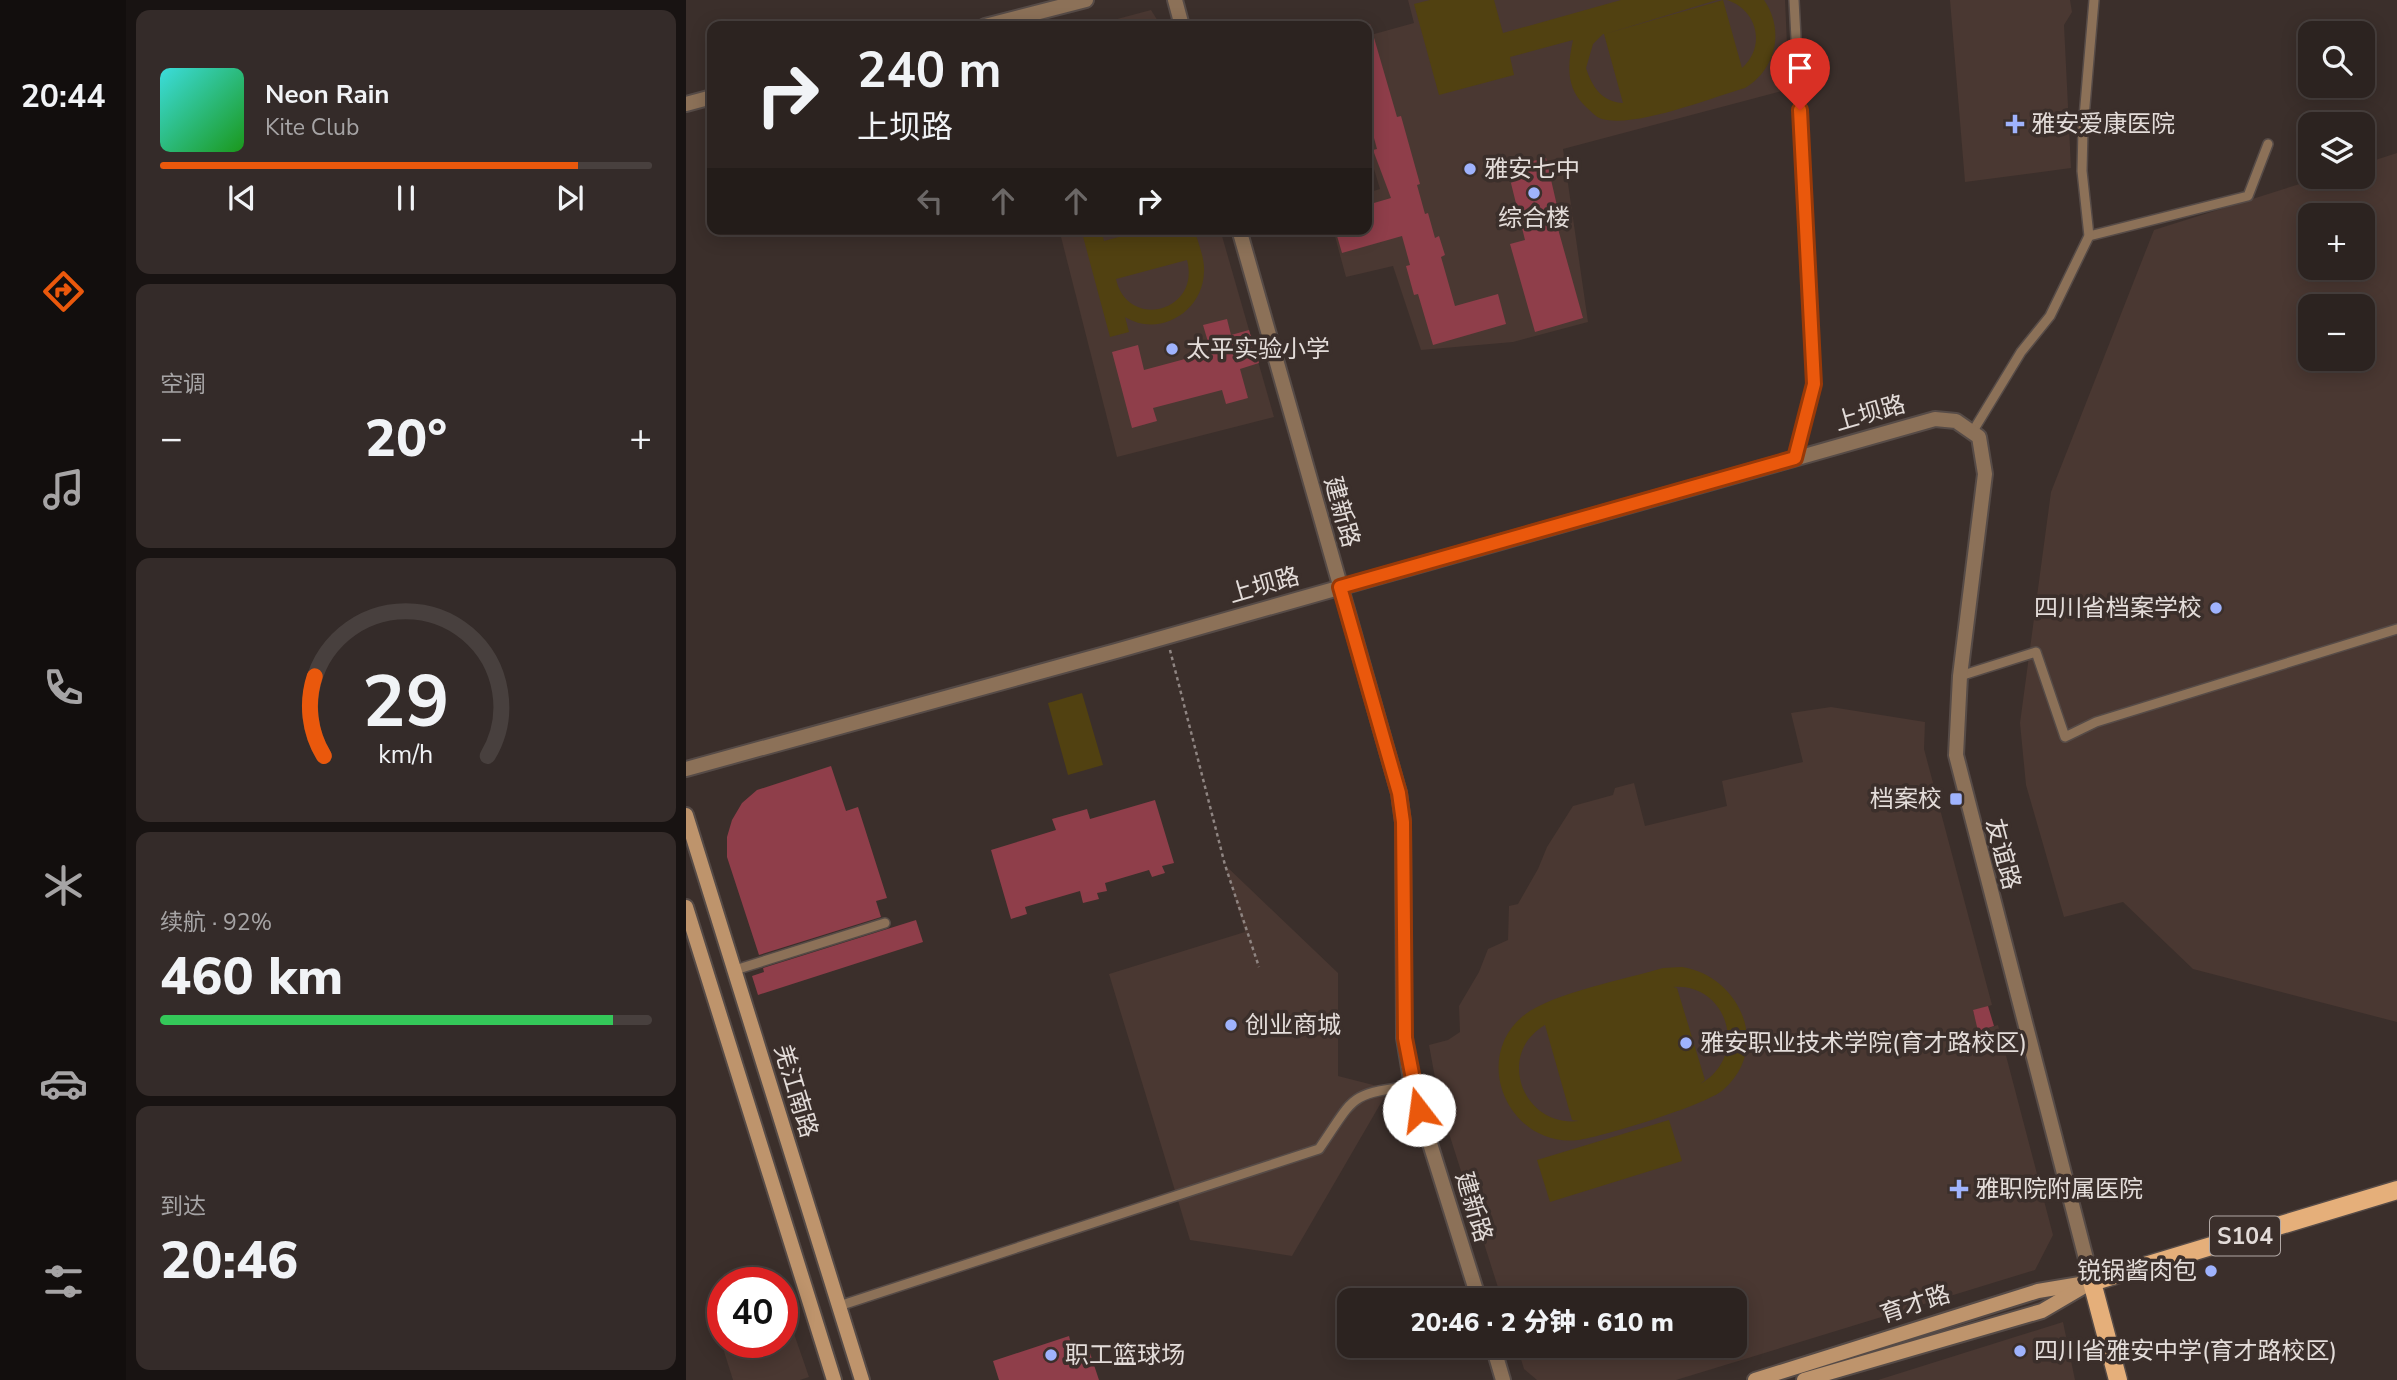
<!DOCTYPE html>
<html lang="zh">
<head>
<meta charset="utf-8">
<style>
	:root { --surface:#2c2320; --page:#342b29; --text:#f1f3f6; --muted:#a6a4a5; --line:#48403e; --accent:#ea580c }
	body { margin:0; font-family:"Nunito Sans","Noto Sans SC",sans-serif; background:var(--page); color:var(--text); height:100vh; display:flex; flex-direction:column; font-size:26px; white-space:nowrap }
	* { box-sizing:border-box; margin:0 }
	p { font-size:23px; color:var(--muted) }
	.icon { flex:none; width:38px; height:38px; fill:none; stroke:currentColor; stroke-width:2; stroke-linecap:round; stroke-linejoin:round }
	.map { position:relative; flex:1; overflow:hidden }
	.details { display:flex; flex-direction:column; gap:10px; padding:10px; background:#181312; width:560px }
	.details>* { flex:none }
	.top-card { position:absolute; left:21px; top:21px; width:665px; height:214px; border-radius:14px; box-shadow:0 4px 18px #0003,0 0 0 2px var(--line); background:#2c2320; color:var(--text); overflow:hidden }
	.fabs { position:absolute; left:1612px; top:21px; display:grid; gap:14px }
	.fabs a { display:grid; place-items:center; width:77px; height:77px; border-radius:14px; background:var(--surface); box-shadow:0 4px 18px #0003,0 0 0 2px var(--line); font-size:35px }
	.speed { position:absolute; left:21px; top:1267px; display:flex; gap:14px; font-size:35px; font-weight:700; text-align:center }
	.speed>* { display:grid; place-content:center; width:91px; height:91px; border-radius:50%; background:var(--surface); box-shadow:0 4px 18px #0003,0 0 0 2px var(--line); line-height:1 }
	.speed .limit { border:10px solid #d22; background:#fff; color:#111 }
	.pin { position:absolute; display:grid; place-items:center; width:60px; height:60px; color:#fff; margin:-72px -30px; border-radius:50% 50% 50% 0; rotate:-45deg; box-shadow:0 0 7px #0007 }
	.pin .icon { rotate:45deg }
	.me { position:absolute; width:77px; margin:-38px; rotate:345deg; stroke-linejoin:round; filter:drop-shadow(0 0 5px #0008) }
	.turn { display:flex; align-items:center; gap:24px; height:147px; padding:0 35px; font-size:32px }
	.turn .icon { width:91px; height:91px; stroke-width:2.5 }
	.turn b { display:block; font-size:49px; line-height:60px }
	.lanes { display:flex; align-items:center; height:66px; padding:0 35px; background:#0003; justify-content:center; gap:35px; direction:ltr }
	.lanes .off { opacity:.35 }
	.big { font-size:52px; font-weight:800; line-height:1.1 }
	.details .widget { flex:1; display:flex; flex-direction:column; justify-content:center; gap:10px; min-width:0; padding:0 24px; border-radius:14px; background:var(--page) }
	.details .dial { align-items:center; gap:0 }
	.dial svg { height:182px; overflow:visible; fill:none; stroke:var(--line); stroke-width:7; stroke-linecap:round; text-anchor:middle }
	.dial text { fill:var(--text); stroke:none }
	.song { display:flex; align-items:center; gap:21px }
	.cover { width:84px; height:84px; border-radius:10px; background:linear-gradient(135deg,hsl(180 70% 55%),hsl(120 70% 35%)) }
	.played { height:7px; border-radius:4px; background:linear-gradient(90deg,var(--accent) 85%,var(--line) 85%) }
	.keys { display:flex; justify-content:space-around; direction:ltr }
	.heat { display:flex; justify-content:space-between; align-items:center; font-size:38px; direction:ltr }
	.charge { height:10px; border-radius:5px; background:linear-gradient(90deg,#34c759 92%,var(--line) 0) }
	.trip { position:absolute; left:651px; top:1288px; width:410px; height:70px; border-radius:14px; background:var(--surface); box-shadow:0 4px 18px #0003,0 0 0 2px var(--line); font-weight:800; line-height:70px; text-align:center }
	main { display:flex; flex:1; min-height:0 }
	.dock { display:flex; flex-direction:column; width:126px; justify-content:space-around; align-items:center; background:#120e0d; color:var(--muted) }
	.dock .icon { width:49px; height:49px }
	.dock .active { color:var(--accent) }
	.dock b { font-size:32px; color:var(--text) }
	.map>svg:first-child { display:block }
	.built { fill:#4a3832; fill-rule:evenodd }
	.green { fill:#514111; fill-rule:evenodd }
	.building { fill:#8f3e4a }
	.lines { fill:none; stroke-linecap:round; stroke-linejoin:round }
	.service-casing { stroke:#564b47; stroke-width:12 }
	.tertiary-casing { stroke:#564b47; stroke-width:18 }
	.secondary-casing { stroke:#564b47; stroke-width:18 }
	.primary-casing { stroke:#564b47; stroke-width:21 }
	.path { stroke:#8f8582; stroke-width:2.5; stroke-dasharray:3.5 3.5; stroke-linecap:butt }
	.service { stroke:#8c7158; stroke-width:9 }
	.tertiary { stroke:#8c7158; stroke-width:14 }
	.secondary { stroke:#be946c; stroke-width:14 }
	.primary { stroke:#e5af7a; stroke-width:18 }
	.route-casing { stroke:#983908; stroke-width:18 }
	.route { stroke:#ea580c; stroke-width:12 }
	.poi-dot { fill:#9fb3fd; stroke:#3b2f2b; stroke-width:2.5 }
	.labels { text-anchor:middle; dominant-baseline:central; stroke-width:7; stroke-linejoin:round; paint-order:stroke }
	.shield { fill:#3b2f2b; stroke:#b1a8a5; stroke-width:2 }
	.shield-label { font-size:23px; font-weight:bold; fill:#e3dcd9 }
	.poi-label { font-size:24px; fill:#e3dcd9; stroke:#3b2f2b; text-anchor:start }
	.street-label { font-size:24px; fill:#e3dcd9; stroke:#3b2f2b }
</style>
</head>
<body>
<main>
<nav class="dock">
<b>20:44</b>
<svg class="icon active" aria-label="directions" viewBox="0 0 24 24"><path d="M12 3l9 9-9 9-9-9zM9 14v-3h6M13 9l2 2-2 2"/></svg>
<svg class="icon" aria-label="music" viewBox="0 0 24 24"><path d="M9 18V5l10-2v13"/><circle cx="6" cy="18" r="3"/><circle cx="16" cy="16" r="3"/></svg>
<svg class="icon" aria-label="phone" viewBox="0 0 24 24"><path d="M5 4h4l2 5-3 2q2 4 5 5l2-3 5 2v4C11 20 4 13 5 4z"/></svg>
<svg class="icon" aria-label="climate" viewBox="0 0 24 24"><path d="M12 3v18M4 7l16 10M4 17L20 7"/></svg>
<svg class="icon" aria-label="car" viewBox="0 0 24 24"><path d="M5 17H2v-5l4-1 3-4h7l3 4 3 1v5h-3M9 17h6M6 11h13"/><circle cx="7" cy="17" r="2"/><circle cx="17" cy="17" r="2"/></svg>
<svg class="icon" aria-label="filters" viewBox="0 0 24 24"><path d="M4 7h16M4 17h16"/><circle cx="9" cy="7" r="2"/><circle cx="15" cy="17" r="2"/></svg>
</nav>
<section class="details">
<div class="widget">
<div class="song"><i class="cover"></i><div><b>Neon Rain</b><p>Kite Club</p></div></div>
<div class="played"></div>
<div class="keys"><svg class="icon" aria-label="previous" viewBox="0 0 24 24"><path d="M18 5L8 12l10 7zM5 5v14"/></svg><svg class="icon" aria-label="pause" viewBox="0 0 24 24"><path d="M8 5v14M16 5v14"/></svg><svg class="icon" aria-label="next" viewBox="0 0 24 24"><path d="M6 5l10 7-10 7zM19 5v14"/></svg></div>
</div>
<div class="widget"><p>空调</p>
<div class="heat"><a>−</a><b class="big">20°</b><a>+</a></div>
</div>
<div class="widget dial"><svg viewBox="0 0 100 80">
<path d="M14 69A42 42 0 1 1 86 69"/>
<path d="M14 69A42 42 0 0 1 10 34" stroke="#ea580c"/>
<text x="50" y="56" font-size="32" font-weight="700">29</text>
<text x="50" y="72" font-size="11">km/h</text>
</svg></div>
<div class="widget"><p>续航 · 92%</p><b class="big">460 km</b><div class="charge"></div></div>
<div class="widget"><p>到达</p><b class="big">20:46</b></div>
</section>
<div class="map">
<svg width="1711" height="1380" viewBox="0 0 1711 1380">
	<rect width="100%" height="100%" fill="#3b2f2b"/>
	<!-- built -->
	<g class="built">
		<path d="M722,0H1099L1103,89L877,149L902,322L827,342L735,350L707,266L660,277L647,229H681V193L694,189L681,146V36L728,23Z"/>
		<path d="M1264,0H1384L1386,12L1378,25L1385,168L1279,182Z"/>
		<path d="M465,10L475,26H405Z"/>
		<path d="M1711,153V1022L1507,969L1437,902L1378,917L1340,785L1334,723L1365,492L1468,230L1636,177H1676L1677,164ZM1624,215H1676V268H1624ZM1624,306H1676V359H1624Z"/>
		<path d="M373,229H534L588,417L431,457Z"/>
		<path d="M1145,707L1239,722L1238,749L1306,1005L1287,1011L1293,1031L1312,1025L1367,1235L1349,1270L990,1380H851L838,1369L831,1346H1048V1300H816L754,1105L743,1045L762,1040L774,1032L773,1006L793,972L802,949L822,940L823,906L832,904L852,869L861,847L887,806L927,795L929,788L948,783L959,826L1041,806L1036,781L1117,762L1105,713Z"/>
		<path d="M539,865L652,973V1076L703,1089L606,1256L504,1240L423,974L559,932Z"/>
		<path d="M1377,1322L1389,1380H1192Z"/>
		<path d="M105,1325L123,1377L114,1380H47L36,1345L47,1342H96V1328Z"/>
	</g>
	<!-- green -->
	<g class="green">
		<path d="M744,0H808L817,33L935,0H1031L919,34L1037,0L1056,68C1080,47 1072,10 1041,0H1078C1099,30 1090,70 1059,88C1024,98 950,128 916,119C909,117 904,110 899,106C879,87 882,63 887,40L824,57L828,75L753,95L728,4ZM917,34H918L937,103C916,102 906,87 900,68L907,44Z"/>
		<path d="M395,229H415L418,241L433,237L431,229H508C512,242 519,259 518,272C517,312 473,338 439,317L443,332L424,337ZM501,260C515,313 441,330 430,279Z"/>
		<path d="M396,693L417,765L382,775L362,703Z"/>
		<path d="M996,967C1054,976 1086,1048 1037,1090C1020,1105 916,1137 892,1140C824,1148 784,1060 837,1016C865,993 941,979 977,968ZM987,987C1043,983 1063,1057 1014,1084L1019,1080L991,988ZM859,1025L886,1120L893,1121C837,1128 809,1054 859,1025Z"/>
		<path d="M983,1120L996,1161L864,1202L851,1160Z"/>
	</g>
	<!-- building -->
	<g class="building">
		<path d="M681,24H684L711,117L715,116L734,184L731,185L739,214L742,213L749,238L753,236L759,255L755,257L769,306L812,294L820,324L747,345L732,294L728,295L720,266L724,265L716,236L656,253L649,229H681V205L705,198L687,150L691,149L681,112Z"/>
		<path d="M860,158L872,210L867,211L897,318L849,332L824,244L839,240L821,167Z"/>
		<path d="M541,319L545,335L563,330L573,363L554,369L562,398L540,404L536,390L467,408L471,421L446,428L426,352L452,345L458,370L525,352L517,325Z"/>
		<path d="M145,766L160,811L172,807L201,898L190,901L195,917L73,955L41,857V837L46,820L56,803L71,790Z"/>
		<path d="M469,800L488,863L476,866L479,873L466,877L463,870L419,883L421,891L411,893L413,899L397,903L394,891L339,907L341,914L325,919L305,850L370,830L366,819L401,809L404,819Z"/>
		<path d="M230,920L237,942L72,995L66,976L78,972L77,968Z"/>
		<path d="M1302,1006L1308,1026L1292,1031L1287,1010Z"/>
		<path d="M383,1336L386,1348L401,1344L413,1380H313L307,1361Z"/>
	</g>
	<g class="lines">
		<defs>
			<g id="service">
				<path d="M1108,0L1128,384L1109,458"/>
				<path d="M1403,236L1562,196L1582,144"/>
				<path d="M1287,431L1335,352L1364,316L1403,236L1396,171L1397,129L1408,0"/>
				<path d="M1274,676L1350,652L1379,737L1410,722L1711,629"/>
				<path d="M49,970L199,923"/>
				<path d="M153,1306L633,1149C669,1097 661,1094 726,1086"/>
			</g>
			<g id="tertiary">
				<path d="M489,0L496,26"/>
				<path d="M299,26L400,0"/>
				<path d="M0,104L26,97"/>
				<path d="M553,229L713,793L717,822L718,1038L726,1086L793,1300"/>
				<path d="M0,769L430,651L1249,419L1270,421L1293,437L1299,474L1274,676L1270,755L1406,1282"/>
				<path d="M807,1346L817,1380"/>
			</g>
			<g id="secondary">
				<path d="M0,815L176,1380"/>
				<path d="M0,907L148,1380"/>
				<path d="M1069,1380L1352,1291L1406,1282"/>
				<path d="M1118,1380L1356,1311L1397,1287"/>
			</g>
			<path id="primary" d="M1432,1380L1406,1282L1711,1190"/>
		</defs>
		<!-- service casing -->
		<use href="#service" class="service-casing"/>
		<!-- tertiary casing -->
		<use href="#tertiary" class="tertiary-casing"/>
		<!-- secondary casing -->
		<use href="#secondary" class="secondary-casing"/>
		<!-- primary casing -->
		<use href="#primary" class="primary-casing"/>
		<!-- path -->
		<path class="path" d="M484,650L539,865L573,967"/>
		<!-- service -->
		<use href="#service" class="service"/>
		<!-- tertiary -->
		<use href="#tertiary" class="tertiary"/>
		<!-- secondary -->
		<use href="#secondary" class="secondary"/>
		<!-- primary -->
		<use href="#primary" class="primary"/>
	</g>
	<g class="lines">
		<defs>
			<path id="route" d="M733,1110L719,1038L717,822L713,793L654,587L1109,458L1128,384L1114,110"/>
		</defs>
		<!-- route casing -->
		<use href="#route" class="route-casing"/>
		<!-- route -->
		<use href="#route" class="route"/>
	</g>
	<!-- markers -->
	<g class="poi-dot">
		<path d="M1325.5 113.5h7v7h7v7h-7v7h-7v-7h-7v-7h7z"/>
		<circle cx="784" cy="169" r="7"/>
		<circle cx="848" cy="193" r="7"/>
		<circle cx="486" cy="349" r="7"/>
		<circle cx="1530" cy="608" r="7"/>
		<rect x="1263" y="792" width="14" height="14" rx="3.5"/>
		<circle cx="545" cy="1025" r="7"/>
		<circle cx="1000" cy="1043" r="7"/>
		<path d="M1269.5 1178.5h7v7h7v7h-7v7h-7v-7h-7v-7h7z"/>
		<circle cx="1525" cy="1271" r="7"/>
		<circle cx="1334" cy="1351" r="7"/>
		<circle cx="365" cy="1355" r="7"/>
	</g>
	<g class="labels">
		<!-- shield labels -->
		<rect class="shield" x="1524" y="1216.5" width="70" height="39" rx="5"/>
		<g class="shield-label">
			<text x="1559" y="1236">S104</text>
		</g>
		<!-- poi labels -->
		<g class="poi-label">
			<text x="1345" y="124">雅安爱康医院</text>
			<text x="798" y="169">雅安七中</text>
			<text x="848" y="218" text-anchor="middle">综合楼</text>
			<text x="500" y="349">太平实验小学</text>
			<text x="1516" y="608" text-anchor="end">四川省档案学校</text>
			<text x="1256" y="799" text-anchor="end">档案校</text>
			<text x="559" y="1025">创业商城</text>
			<text x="1014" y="1043">雅安职业技术学院(育才路校区)</text>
			<text x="1289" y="1189">雅职院附属医院</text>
			<text x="1511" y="1271" text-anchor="end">锐锅酱肉包</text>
			<text x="1348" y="1351">四川省雅安中学(育才路校区)</text>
			<text x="379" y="1355">职工篮球场</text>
		</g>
		<!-- street labels -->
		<g class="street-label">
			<text transform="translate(1184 413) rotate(-16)">上坝路</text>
			<text transform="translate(656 512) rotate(74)">建新路</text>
			<text transform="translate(578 585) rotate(-16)">上坝路</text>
			<text transform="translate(1317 854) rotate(75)">友谊路</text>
			<text transform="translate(110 1091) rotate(73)">羌江南路</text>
			<text transform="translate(788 1207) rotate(73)">建新路</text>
			<text transform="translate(1229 1304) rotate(-18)">育才路</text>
		</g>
	</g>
</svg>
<div class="fabs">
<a><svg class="icon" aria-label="search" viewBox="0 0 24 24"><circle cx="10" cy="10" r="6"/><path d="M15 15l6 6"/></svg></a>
<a><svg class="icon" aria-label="layers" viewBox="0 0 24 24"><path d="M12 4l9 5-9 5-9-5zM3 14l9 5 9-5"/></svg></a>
<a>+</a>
<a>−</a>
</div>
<div class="speed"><div class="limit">40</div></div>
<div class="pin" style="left:1114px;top:110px;background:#d93025"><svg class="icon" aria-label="arrive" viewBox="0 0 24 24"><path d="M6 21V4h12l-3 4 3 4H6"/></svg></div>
<svg class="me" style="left:733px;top:1110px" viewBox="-20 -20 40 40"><circle r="19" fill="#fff"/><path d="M0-13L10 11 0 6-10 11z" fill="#ea580c"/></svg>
<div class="trip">20:46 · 2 分钟 · 610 m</div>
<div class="top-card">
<div class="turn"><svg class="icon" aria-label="right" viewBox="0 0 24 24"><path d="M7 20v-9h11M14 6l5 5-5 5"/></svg><div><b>240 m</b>上坝路</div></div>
<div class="lanes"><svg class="icon off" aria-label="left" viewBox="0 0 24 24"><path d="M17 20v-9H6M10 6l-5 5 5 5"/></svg><svg class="icon off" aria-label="ahead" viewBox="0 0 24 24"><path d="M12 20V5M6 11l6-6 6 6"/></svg><svg class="icon off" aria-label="ahead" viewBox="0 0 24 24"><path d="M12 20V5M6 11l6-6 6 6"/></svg><svg class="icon" aria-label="right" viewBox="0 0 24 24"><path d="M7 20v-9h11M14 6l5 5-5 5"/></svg></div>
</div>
</div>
</main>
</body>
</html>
